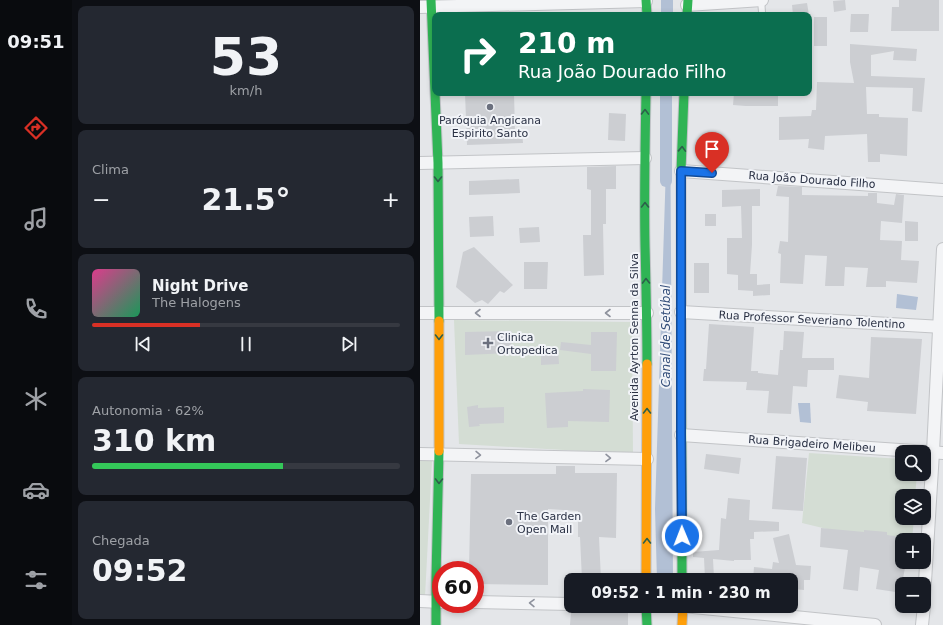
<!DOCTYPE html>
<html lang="pt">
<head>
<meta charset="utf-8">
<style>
	:root { --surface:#171b24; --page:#242831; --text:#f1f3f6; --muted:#9ea1a6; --line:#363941; --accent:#d93025 }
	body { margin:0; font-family:"DejaVu Sans",sans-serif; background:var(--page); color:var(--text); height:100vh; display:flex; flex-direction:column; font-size:15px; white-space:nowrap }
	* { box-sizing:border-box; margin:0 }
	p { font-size:13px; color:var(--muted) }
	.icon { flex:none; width:22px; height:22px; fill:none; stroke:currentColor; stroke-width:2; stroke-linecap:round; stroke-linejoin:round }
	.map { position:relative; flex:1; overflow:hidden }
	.sheet { display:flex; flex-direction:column; gap:6px; padding:6px; background:#0d0f14; width:348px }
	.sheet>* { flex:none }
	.banner { position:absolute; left:12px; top:12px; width:380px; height:84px; border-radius:8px; box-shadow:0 2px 6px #0003; background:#0b6e4f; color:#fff; overflow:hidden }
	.controls { position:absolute; left:475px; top:445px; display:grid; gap:8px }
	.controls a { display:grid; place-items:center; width:36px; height:36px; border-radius:8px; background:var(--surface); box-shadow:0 2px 6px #0003; font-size:20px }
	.speed { position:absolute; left:12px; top:561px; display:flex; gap:8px; font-size:20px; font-weight:700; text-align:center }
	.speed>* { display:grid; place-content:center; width:52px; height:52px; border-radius:50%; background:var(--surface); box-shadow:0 2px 6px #0003; line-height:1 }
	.speed .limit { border:6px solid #d22; background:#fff; color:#111 }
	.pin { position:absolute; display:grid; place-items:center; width:34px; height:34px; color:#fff; margin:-41px -17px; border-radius:50% 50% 50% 0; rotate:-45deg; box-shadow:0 0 4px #0007 }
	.pin .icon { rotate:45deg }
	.me { position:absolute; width:44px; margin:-22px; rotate:359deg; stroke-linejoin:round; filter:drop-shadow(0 0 3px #0008) }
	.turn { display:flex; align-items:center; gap:14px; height:84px; padding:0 20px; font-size:18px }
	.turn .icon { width:52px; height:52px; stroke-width:2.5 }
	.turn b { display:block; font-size:28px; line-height:34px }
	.big { font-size:30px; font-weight:700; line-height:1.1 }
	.sheet .widget { flex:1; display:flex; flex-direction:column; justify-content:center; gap:6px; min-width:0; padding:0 14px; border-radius:8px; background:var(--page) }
	.sheet .dial { align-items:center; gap:0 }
	.dial b { font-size:52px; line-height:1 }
	.song { display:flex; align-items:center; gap:12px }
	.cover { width:48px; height:48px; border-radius:6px; background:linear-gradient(135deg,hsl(330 70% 55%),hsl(150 70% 35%)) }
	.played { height:4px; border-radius:2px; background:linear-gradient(90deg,var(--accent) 35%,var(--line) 35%) }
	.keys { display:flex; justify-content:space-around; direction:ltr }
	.heat { display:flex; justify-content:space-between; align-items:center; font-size:22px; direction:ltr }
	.charge { height:6px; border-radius:3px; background:linear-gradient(90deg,#34c759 62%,var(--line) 0) }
	.trip { position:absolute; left:144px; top:573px; width:234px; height:40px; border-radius:8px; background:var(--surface); box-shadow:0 2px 6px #0003; font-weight:700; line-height:40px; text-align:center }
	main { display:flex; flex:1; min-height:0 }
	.menu { display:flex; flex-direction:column; width:72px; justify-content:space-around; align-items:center; background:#090b0e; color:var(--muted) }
	.menu .icon { width:28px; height:28px }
	.menu .selected { color:var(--accent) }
	.menu b { font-size:18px; color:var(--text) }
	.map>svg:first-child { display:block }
	.green { fill:#d4ddd4 }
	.water { fill:#b2c0d5 }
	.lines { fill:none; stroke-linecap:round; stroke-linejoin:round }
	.canal { stroke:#b2c0d5; stroke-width:12 }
	.building { fill:#ccced2 }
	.lane-casing { stroke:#c2c4c7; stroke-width:8 }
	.street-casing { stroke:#c2c4c7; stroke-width:14 }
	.fast-casing { stroke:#c0c3c7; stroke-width:11 }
	.slow-casing { stroke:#c0c3c7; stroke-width:11 }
	.lane { stroke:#f3f4f6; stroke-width:6 }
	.street { stroke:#f3f4f6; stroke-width:12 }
	.fast { stroke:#30b455; stroke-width:9 }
	.slow { stroke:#ff9f0a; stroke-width:9 }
	.oneway { stroke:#2c5f4a }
	.oneway2 { stroke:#8e929d }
	.route-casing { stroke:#114b97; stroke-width:10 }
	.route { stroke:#1a73e8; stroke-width:7 }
	.poi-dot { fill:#6b707e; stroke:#f2f4f8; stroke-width:1.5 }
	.labels { text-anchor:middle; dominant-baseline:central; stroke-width:4; stroke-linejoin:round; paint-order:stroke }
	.poi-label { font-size:11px; fill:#2a3144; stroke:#f2f4f8; text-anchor:start }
	.street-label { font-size:11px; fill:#2a3144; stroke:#f2f4f8 }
	.water-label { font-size:12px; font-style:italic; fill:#324d79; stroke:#f2f4f8 }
</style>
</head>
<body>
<main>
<nav class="menu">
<b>09:51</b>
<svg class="icon selected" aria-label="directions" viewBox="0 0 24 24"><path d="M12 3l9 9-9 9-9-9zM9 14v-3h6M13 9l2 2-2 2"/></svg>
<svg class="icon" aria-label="music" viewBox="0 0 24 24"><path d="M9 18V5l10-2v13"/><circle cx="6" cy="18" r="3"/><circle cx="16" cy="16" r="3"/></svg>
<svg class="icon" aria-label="phone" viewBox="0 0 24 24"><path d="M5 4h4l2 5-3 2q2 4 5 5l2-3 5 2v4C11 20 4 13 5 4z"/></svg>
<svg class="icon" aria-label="climate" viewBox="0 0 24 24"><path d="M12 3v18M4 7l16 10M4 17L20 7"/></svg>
<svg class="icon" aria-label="car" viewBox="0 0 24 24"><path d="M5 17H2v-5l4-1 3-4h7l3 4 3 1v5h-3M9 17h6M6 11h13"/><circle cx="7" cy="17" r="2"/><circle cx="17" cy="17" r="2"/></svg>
<svg class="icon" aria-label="filters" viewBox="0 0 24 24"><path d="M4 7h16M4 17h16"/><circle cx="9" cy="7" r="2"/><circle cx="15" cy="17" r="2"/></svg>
</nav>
<section class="sheet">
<div class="widget dial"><b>53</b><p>km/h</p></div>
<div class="widget"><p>Clima</p>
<div class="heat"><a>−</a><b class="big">21.5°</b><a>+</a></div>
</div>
<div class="widget">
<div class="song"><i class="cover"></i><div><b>Night Drive</b><p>The Halogens</p></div></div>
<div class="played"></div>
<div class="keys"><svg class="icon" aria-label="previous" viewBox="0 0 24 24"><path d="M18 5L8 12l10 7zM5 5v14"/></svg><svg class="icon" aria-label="pause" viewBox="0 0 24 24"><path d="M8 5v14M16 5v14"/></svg><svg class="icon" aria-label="next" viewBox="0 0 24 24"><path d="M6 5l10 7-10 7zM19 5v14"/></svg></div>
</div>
<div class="widget"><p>Autonomia · 62%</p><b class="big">310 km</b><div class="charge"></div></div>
<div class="widget"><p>Chegada</p><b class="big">09:52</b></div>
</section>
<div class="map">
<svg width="523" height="625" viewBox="0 0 523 625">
	<rect width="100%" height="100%" fill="#e4e6e9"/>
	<!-- green -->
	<g class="green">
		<path d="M34,320L212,322L213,454L39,444Z"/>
		<path d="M389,453L482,459V474H497L495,496H482V518H494L492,540H482V547L382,523Z"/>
		<path d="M0,461H12L5,597H0Z"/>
	</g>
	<!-- water -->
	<g class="water">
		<path d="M247,93H250L253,580H237L235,509L246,166Z"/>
		<path d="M477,294L498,297L496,310L476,308Z"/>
		<path d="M378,403H390L391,423L380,422Z"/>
	</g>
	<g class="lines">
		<!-- canal -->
		<g class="canal">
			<path d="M247,15V0"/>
			<path d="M246,181V93"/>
		</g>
	</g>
	<!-- building -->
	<g class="building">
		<path d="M425,0L426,10L414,12L413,1Z"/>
		<path d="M479,0H519V31H471L472,7H479Z"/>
		<path d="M387,3L389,15H373L372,5Z"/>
		<path d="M431,14H449L448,32H430Z"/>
		<rect x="394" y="17" width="13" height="29"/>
		<path d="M430,44L497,49L496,61L473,60L474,51L451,55V76L505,78L502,112L492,111L493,88L446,87L447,114H459V117L488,118L487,156L460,154V162H448L447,134L405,136L404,150L388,148L389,139L359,140V117L391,116L392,110H396L397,82L434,83L430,62Z"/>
		<path d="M45,93H94L95,131H102L103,143L47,145Z"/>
		<path d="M314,93H358V106H326L313,105Z"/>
		<path d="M189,113L206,114L205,141L188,140Z"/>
		<path d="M196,166V189H186V224H183L184,275L164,276L163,235H171V190L167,189V167Z"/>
		<path d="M99,179L100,193L49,195V181Z"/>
		<path d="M358,186L382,187V195L448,196V193H457V203L474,205L476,194L484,195L482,223L461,221L460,240L482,241L481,260L499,261L497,283L466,281V287H446L448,268L425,267L424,286H405L407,256L385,255L383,284L360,283L361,254L358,253L360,241L368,242L369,197L356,196Z"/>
		<path d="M340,189V206H332V245L330,274H337V285L350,284V295L333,296V291L318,290V275L307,274V238H322L321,206L302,207V190Z"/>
		<rect x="285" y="214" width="11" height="12"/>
		<path d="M73,216L74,236L50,237L49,217Z"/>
		<path d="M485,221L498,222V241H485Z"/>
		<path d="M119,227L120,242L100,243L99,228Z"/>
		<path d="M54,247L93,285L84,293L80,291L68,304L62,300L55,303L36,287L43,252Z"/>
		<path d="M104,262H128L127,289H104Z"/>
		<rect x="274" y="263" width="15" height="30"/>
		<path d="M289,324L334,327L331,371H338V373L358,375L360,350H363L364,331L384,332L382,358H414V370H388L387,387L373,386L371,414L347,413L349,391L326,390L327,382L283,381L284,369H286Z"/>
		<path d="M92,331L91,353L45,355V332Z"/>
		<path d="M171,332H197L196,371H171V354L140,350L141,342L171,345Z"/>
		<path d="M451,337L502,339L496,414L447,411L448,402L416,398L419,375L449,378Z"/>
		<path d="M138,350L139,364L121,365V351Z"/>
		<path d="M163,389L190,390L189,422L148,421V427L127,428L125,393L163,391Z"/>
		<path d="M58,405V408L84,407V423L59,424L60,426L49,427L47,407Z"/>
		<path d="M286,454L321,458L319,474L284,469Z"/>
		<path d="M356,456L387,458L383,511L352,509Z"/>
		<path d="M136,466H155V473H197L196,538L179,537L181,580H162L160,537H158V511L128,509V585L55,584V570H49L51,474H136Z"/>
		<path d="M308,498L330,500L329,520L359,522V531L334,532V539H330L331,560H314V561L293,559L294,578L285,579L284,558L273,557V552L299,550L301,518L306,519Z"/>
		<path d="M401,528L444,532V530L467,532V535L482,537V562H486L482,584V593L456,589L459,570L440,567L438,591L423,589L428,550L400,547Z"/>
		<path d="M369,534L376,565L391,566L390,580H384V590L373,589L374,580L344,579V580H333L334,567L352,569L353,562L359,563L353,538Z"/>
		<path d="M168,609L208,610V625H150L151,612L168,613Z"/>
	</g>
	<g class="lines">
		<defs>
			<path id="lane" d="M341,0L342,12"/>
			<g id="street">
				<path d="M267,5L342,0"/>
				<path d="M0,7L226,1"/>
				<path d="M0,163L225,158"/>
				<path d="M261,171L523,190"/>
				<path d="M261,312L523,327"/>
				<path d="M0,313H227"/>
				<path d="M261,435L523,453"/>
				<path d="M0,454L227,459"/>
				<path d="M504,598L513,452L523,249"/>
				<path d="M0,601L21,602"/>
				<path d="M55,602L151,604"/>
				<path d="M250,606H263L455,625"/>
				<path d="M502,625L504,606"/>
			</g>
			<g id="fast">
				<path d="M11,0L18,163L19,321"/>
				<path d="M226,0L227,15"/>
				<path d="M267,15L268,0"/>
				<path d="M226,93C225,144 224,194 225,245C226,285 227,324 227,364"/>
				<path d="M262,580L261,171L264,93"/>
				<path d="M226,606L227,625"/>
				<path d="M16,625V577L19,451"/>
			</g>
			<g id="slow">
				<path d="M19,321V451"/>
				<path d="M226,580L227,364"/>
				<path d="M262,625L263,606"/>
			</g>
		</defs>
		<!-- lane casing -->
		<use href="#lane" class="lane-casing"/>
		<!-- street casing -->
		<use href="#street" class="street-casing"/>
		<!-- fast casing -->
		<use href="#fast" class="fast-casing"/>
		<!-- slow casing -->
		<use href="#slow" class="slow-casing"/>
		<!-- lane -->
		<use href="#lane" class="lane"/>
		<!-- street -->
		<use href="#street" class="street"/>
		<!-- fast -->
		<use href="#fast" class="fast"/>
		<!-- slow -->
		<use href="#slow" class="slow"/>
	</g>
	<!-- one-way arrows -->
	<defs><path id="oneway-chevron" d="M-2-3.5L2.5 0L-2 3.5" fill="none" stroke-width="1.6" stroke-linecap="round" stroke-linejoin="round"/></defs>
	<g class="oneway">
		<use href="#oneway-chevron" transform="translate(225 112) rotate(-89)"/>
		<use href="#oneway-chevron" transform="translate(262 149) rotate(-88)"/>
		<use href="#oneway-chevron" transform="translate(18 179) rotate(90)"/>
		<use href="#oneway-chevron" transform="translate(225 205) rotate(-90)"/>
		<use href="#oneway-chevron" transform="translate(226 281) rotate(-91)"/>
		<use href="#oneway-chevron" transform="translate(19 337) rotate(90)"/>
		<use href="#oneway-chevron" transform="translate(227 411) rotate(-90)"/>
		<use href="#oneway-chevron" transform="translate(19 481) rotate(91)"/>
		<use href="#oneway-chevron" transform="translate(227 541) rotate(-90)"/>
	</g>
	<g class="oneway2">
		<use href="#oneway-chevron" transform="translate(58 313) rotate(-180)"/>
		<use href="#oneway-chevron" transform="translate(188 313) rotate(-180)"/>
		<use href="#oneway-chevron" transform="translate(58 455) rotate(1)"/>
		<use href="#oneway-chevron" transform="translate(188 458) rotate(1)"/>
		<use href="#oneway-chevron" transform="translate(112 603) rotate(-179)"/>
	</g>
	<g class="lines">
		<defs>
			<path id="route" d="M262,536L261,434V171L292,173"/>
		</defs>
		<!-- route casing -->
		<use href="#route" class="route-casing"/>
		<!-- route -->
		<use href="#route" class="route"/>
	</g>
	<!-- markers -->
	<g class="poi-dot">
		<circle cx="70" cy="107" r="4"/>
		<path d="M66 337h4v4h4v4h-4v4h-4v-4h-4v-4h4z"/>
		<circle cx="89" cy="522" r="4"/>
	</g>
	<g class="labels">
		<!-- poi labels -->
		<g class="poi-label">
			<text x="70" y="120" text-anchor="middle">Paróquia Angicana<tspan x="70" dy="13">Espirito Santo</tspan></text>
			<text x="77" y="337">Clinica<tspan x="77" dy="13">Ortopedica</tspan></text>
			<text x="97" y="516">The Garden<tspan x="97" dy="13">Open Mall</tspan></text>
		</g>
		<!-- street labels -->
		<g class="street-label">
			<text transform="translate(392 180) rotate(4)">Rua João Dourado Filho</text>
			<text transform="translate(392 320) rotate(3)">Rua Professor Severiano Tolentino</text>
			<text transform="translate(214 337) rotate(-90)">Avenida Ayrton Senna da Silva</text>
			<text transform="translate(392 444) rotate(4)">Rua Brigadeiro Melibeu</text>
		</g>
		<!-- water labels -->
		<g class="water-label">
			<text transform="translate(246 336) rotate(-90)">Canal de Setúbal</text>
		</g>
	</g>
</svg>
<div class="controls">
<a><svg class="icon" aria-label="search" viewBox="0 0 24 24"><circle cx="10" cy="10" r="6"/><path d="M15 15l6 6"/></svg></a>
<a><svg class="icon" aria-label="layers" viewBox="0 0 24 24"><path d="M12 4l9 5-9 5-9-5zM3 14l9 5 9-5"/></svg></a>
<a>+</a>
<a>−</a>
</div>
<div class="speed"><div class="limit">60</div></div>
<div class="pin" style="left:292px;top:173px;background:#d93025"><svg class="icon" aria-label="arrive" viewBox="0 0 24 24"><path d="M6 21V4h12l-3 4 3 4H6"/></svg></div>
<svg class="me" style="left:262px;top:536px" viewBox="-20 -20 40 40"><circle r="17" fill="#1a73e8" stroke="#fff" stroke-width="3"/><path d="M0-11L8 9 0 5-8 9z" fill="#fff"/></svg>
<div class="trip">09:52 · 1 min · 230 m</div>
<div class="banner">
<div class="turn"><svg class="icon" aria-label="right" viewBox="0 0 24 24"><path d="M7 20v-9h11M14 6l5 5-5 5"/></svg><div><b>210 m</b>Rua João Dourado Filho</div></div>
</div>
</div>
</main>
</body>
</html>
